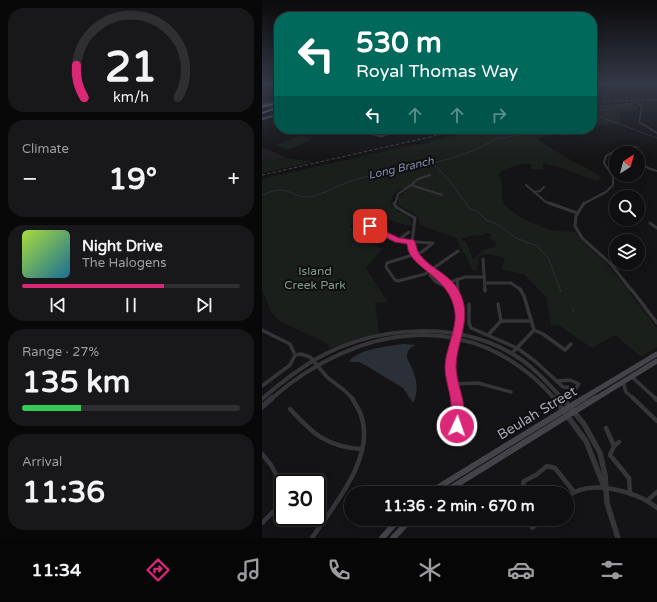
<!DOCTYPE html>
<html lang="en">
<head>
<meta charset="utf-8">
<style>
	:root { --surface:#0f0e10; --page:#181719; --text:#f1f3f6; --muted:#9b9c9f; --line:#2f2e30; --accent:#db2777 }
	body { margin:0; font-family:"Varela Round",sans-serif; background:var(--page); color:var(--text); height:100vh; display:flex; flex-direction:column; font-size:15px; white-space:nowrap }
	* { box-sizing:border-box; margin:0 }
	p { font-size:13px; color:var(--muted) }
	.icon { flex:none; width:22px; height:22px; fill:none; stroke:currentColor; stroke-width:2; stroke-linecap:round; stroke-linejoin:round }
	.map { position:relative; flex:1; overflow:hidden }
	.side { display:flex; flex-direction:column; gap:8px; padding:8px; background:#080809; width:262px }
	.side>* { flex:none }
	.top-card { position:absolute; left:12px; top:12px; width:323px; height:122px; border-radius:16px; box-shadow:0 2px 10px #0003,0 0 0 1px var(--line); background:#00695c; color:#fff; overflow:hidden }
	.needle { width:26px; rotate:36deg }
	.fabs { position:absolute; left:347px; top:146px; display:grid; gap:8px }
	.fabs a { display:grid; place-items:center; width:36px; height:36px; border-radius:50%; background:var(--surface); box-shadow:0 2px 10px #0003,0 0 0 1px var(--line); font-size:20px }
	.speed { position:absolute; left:12px; top:474px; display:flex; gap:8px; font-size:20px; font-weight:700; text-align:center }
	.speed>* { display:grid; place-content:center; width:52px; height:52px; border-radius:50%; background:var(--surface); box-shadow:0 2px 10px #0003,0 0 0 1px var(--line); line-height:1 }
	.speed .limit { border:2px solid #111; border-radius:6px; background:#fff; color:#111 }
	.pin { position:absolute; display:grid; place-items:center; width:34px; height:34px; color:#fff; margin:-17px; border-radius:8px; box-shadow:0 2px 6px #0006 }
	.me { position:absolute; width:44px; margin:-22px; rotate:3deg; stroke-linejoin:round; filter:drop-shadow(0 0 3px #0008) }
	.turn { display:flex; align-items:center; gap:14px; height:84px; padding:0 16px; font-size:18px }
	.turn .icon { width:52px; height:52px; stroke-width:2.5 }
	.turn b { display:block; font-size:28px; line-height:34px }
	.lanes { display:flex; align-items:center; height:38px; padding:0 16px; background:#0003; justify-content:center; gap:20px; direction:ltr }
	.lanes .off { opacity:.35 }
	.big { font-size:30px; font-weight:800; line-height:1.1 }
	.side .card { flex:1; display:flex; flex-direction:column; justify-content:center; gap:6px; min-width:0; padding:0 14px; border-radius:16px; background:var(--page) }
	.side .dial { align-items:center; gap:0 }
	.dial svg { height:104px; overflow:visible; fill:none; stroke:var(--line); stroke-width:7; stroke-linecap:round; text-anchor:middle }
	.dial text { fill:var(--text); stroke:none }
	.song { display:flex; align-items:center; gap:12px }
	.cover { width:48px; height:48px; border-radius:6px; background:linear-gradient(135deg,hsl(80 70% 55%),hsl(200 70% 35%)) }
	.played { height:4px; border-radius:2px; background:linear-gradient(90deg,var(--accent) 65%,var(--line) 65%) }
	.keys { display:flex; justify-content:space-around; direction:ltr }
	.heat { display:flex; justify-content:space-between; align-items:center; font-size:22px; direction:ltr }
	.charge { height:6px; border-radius:3px; background:linear-gradient(90deg,#34c759 27%,var(--line) 0) }
	.trip { position:absolute; left:82px; top:486px; width:230px; height:40px; border-radius:20px; background:var(--surface); box-shadow:0 2px 10px #0003,0 0 0 1px var(--line); font-weight:800; line-height:40px; text-align:center }
	.menu { display:flex; height:64px; justify-content:space-around; align-items:center; background:#060606; color:var(--muted) }
	.menu .icon { width:28px; height:28px }
	.menu .selected { color:var(--accent) }
	.menu b { font-size:18px; color:var(--text) }
	main { display:flex; flex:1; min-height:0 }
	.map>svg:first-child { display:block }
	.built { fill:#201f22 }
	.green { fill:#1a1f1c; fill-rule:evenodd }
	.water { fill:#2b2f37 }
	.lines { fill:none; stroke-linecap:round; stroke-linejoin:round }
	.stream { stroke:#2b2f37; stroke-width:1 }
	.pedestrian { stroke:#353539; stroke-width:1 }
	.minor-far4 { stroke:#353539; stroke-width:1.5 }
	.minor-far3 { stroke:#353539; stroke-width:2 }
	.minor-far2 { stroke:#353539; stroke-width:3 }
	.minor-far1 { stroke:#353539; stroke-width:3.5 }
	.minor { stroke:#353539; stroke-width:4.5 }
	.tertiary-far2 { stroke:#353539; stroke-width:2 }
	.tertiary-far1 { stroke:#353539; stroke-width:4 }
	.tertiary { stroke:#353539; stroke-width:5.5 }
	.secondary-far2 { stroke:#434349; stroke-width:2.5 }
	.secondary-far1 { stroke:#434349; stroke-width:5 }
	.secondary { stroke:#434349; stroke-width:6 }
	.motorway { fill:#61626a; fill-rule:evenodd }
	.rail { stroke:#48484e; stroke-width:1; stroke-dasharray:3 2.5; stroke-linecap:butt }
	.route { fill:#db2777; stroke:#8e194d }
	.labels { text-anchor:middle; dominant-baseline:central; stroke-width:4; stroke-linejoin:round; paint-order:stroke }
	.far-water-label { font-size:11px; font-style:italic; fill:#8190ab; stroke:#0f0e10 }
	.park-label { font-size:12px; fill:#809c87; stroke:#0f0e10 }
	.near-street-label { font-size:14px; fill:#a7a8b3; stroke:#0f0e10 }
</style>
</head>
<body>
<main>
<section class="side">
<div class="card dial"><svg viewBox="0 0 100 80">
<path d="M14 69A42 42 0 1 1 86 69"/>
<path d="M14 69A42 42 0 0 1 8 44" stroke="#db2777"/>
<text x="50" y="56" font-size="32" font-weight="700">21</text>
<text x="50" y="72" font-size="11">km/h</text>
</svg></div>
<div class="card"><p>Climate</p>
<div class="heat"><a>−</a><b class="big">19°</b><a>+</a></div>
</div>
<div class="card">
<div class="song"><i class="cover"></i><div><b>Night Drive</b><p>The Halogens</p></div></div>
<div class="played"></div>
<div class="keys"><svg class="icon" aria-label="previous" viewBox="0 0 24 24"><path d="M18 5L8 12l10 7zM5 5v14"/></svg><svg class="icon" aria-label="pause" viewBox="0 0 24 24"><path d="M8 5v14M16 5v14"/></svg><svg class="icon" aria-label="next" viewBox="0 0 24 24"><path d="M6 5l10 7-10 7zM19 5v14"/></svg></div>
</div>
<div class="card"><p>Range · 27%</p><b class="big">135 km</b><div class="charge"></div></div>
<div class="card"><p>Arrival</p><b class="big">11:36</b></div>
</section>
<div class="map">
<svg width="395" height="538" viewBox="0 0 395 538">
	<rect width="100%" height="100%" fill="#141315"/>
	<!-- built -->
	<path class="built" d="M0,147L26,158L0,162Z"/>
	<!-- green -->
	<g class="green">
		<path d="M367,103L376,107L374,111H359L358,116L359,123L330,126V106Z"/>
		<path d="M219,129H320L304,136L291,134L275,139L305,158L337,175L339,179L335,181L297,167L281,164V169H269V164C256,164 245,167 236,175C244,186 238,190 241,201C245,213 274,225 285,229C294,232 304,231 313,232L320,241L347,266L395,328V347L379,357L353,335L330,348L298,326L289,325L284,297L263,275L239,269L243,258L227,254L217,256L215,271L211,270L194,238L158,225C158,212 144,211 136,205L135,198L143,191L139,189L130,196L129,204C134,214 149,213 151,225C137,228 123,213 108,216C101,217 93,222 87,226L101,239L120,249L104,268L126,302H113L117,333L92,340L68,349L65,343L17,321L9,311L0,289V179L141,147L165,143L172,140ZM224,233L230,234L227,238L234,242L233,247L220,250L211,260L205,243L199,239L209,236L221,235Z"/>
		<path d="M39,135L50,140L25,150L14,145Z"/>
		<path d="M26,158L51,162L0,173V162Z"/>
	</g>
	<!-- water -->
	<path class="water" d="M141,344L154,345C147,348 145,351 145,358C153,374 159,387 151,403L141,388L103,365L97,362H87C94,349 127,346 141,344Z"/>
	<g class="lines">
		<!-- stream -->
		<g class="stream">
			<path d="M330,113L378,101"/>
			<path d="M330,114L395,138"/>
			<path d="M171,163L190,184L208,209L215,211L224,220L235,224L254,238L275,246L287,259L299,292"/>
			<path d="M0,195C6,193 12,190 18,190C28,190 36,198 47,197C64,194 79,183 96,179C143,166 193,165 235,138C241,139 269,132 277,129"/>
			<path d="M310,308L312,312"/>
		</g>
		<!-- pedestrian -->
		<path class="pedestrian" d="M384,101L395,100"/>
		<!-- minor-far4 -->
		<g class="minor-far4">
			<path d="M375,83L395,86"/>
			<path d="M330,93L338,89L339,83"/>
			<path d="M377,104L380,107L377,122L395,133"/>
			<path d="M110,129L109,134L118,136L129,134L132,129"/>
		</g>
		<!-- minor-far3 -->
		<g class="minor-far3">
			<path d="M116,136H121"/>
			<path d="M366,148L370,153"/>
			<path d="M376,160L386,168L395,171"/>
			<path d="M149,185L156,179L168,175"/>
			<path d="M264,185L284,202L290,204"/>
			<path d="M272,192L278,191L282,187"/>
			<path d="M133,204L136,194L149,185L180,195"/>
			<path d="M321,204L344,192L351,185V177L342,163L344,156L356,149L374,147"/>
		</g>
		<!-- minor-far2 -->
		<g class="minor-far2">
			<path d="M132,203L134,207L153,218L150,243L151,251L160,263L179,278L190,290"/>
			<path d="M287,203L315,213"/>
			<path d="M322,203L314,216L313,226L320,238L349,264L369,290"/>
			<path d="M114,223L122,227L116,231L108,226Z"/>
			<path d="M388,223L395,228"/>
			<path d="M116,231L135,241L171,243L160,252L125,263L124,267L133,280L136,281L163,274L196,251"/>
			<path d="M135,241L147,232"/>
			<path d="M221,259L223,290"/>
			<path d="M168,275L174,282L180,285L203,277H222"/>
			<path d="M195,279L196,290"/>
			<path d="M223,283H249L259,290"/>
		</g>
		<!-- minor-far1 -->
		<g class="minor-far1">
			<path d="M190,289C206,314 190,339 189,365C188,377 193,388 195,399"/>
			<path d="M223,289V291"/>
			<path d="M258,289L262,296L272,330L281,334L303,350L309,344"/>
			<path d="M369,289L395,323"/>
			<path d="M207,304V323L209,328L255,348L274,362L301,387L314,388L317,384L308,380L295,381"/>
			<path d="M236,304L239,321"/>
			<path d="M0,330L28,344L33,355L28,365L0,386"/>
			<path d="M226,335L239,321H267"/>
			<path d="M250,353L272,330"/>
			<path d="M33,355L39,354L48,357L65,377L83,391L91,399"/>
			<path d="M370,377L394,399"/>
			<path d="M361,382L364,392L372,399"/>
			<path d="M191,384L216,383L249,392"/>
		</g>
		<!-- minor -->
		<g class="minor">
			<path d="M371,398L395,421"/>
			<path d="M393,398L395,400"/>
			<path d="M28,409C51,434 65,447 100,449"/>
			<path d="M344,428L352,446"/>
			<path d="M357,442L352,446L348,455L367,478L368,492"/>
			<path d="M191,444L196,419L195,398"/>
			<path d="M0,454L9,465L21,487"/>
			<path d="M265,493L261,485L262,481L274,475L285,466L293,468L312,492"/>
			<path d="M305,497C327,478 375,491 395,508"/>
			<path d="M386,500L395,492"/>
			<path d="M50,517L59,523"/>
			<path d="M0,523L21,502"/>
			<path d="M270,528L283,519"/>
			<path d="M50,538C72,505 114,457 99,415C97,409 93,404 90,398"/>
		</g>
		<!-- tertiary-far2 -->
		<path class="tertiary-far2" d="M0,102L7,105"/>
		<!-- tertiary-far1 -->
		<g class="tertiary-far1">
			<path d="M0,399C17,384 34,371 54,359C114,325 198,319 257,358C274,369 287,385 301,399"/>
			<path d="M9,399C96,323 211,305 293,399"/>
		</g>
		<!-- tertiary -->
		<g class="tertiary">
			<path d="M292,398L324,441L343,489"/>
			<path d="M300,398L322,424L338,453L343,475L345,503L356,538"/>
			<path d="M0,407L10,398"/>
		</g>
		<!-- secondary-far2 -->
		<g class="secondary-far2">
			<path d="M0,106L17,101"/>
			<path d="M0,119L17,114"/>
		</g>
		<!-- secondary-far1 -->
		<g class="secondary-far1">
			<path d="M320,399L395,354"/>
			<path d="M333,399L395,361"/>
		</g>
		<!-- secondary -->
		<g class="secondary">
			<path d="M167,493L322,398"/>
			<path d="M181,493L334,398"/>
			<path d="M120,538L137,519"/>
			<path d="M131,538L149,519"/>
		</g>
		<!-- motorway -->
		<g class="motorway">
			<path d="M17,102V104L0,108V106Z"/>
			<path d="M17,106V108L0,114V112Z"/>
		</g>
		<!-- rail -->
		<g class="rail">
			<path d="M330,102L395,99"/>
			<path d="M0,175L203,129"/>
		</g>
	</g>
	<!-- sky -->
	<linearGradient id="sky" x2="0" y2="1"><stop stop-color="#0b0a0c"/><stop offset="0.53" stop-color="#343946"/><stop offset="1" stop-color="#343946" stop-opacity="0"/></linearGradient>
	<rect width="395" height="158" fill="url(#sky)"/>
	<!-- route -->
	<path class="route" d="M108,224L137,238L152,240C155,245 154,251 159,256C169,269 188,274 197,291C211,317 195,340 194,366C194,387 209,409 199,430L195,432L190,430C187,422 190,412 189,403C188,391 183,379 183,367C183,351 195,329 193,313C189,275 146,269 145,244L133,242L105,228L104,226Z"/>
	<g class="labels">
		<!-- far-water labels -->
		<g class="far-water-label">
			<text transform="translate(139 168) rotate(-13)">Long Branch</text>
		</g>
		<!-- park labels -->
		<g class="park-label">
			<text x="53" y="271">Island<tspan x="53" dy="14">Creek Park</tspan></text>
		</g>
		<!-- near-street labels -->
		<g class="near-street-label">
			<text transform="translate(275 413) rotate(-31)">Beulah Street</text>
		</g>
	</g>
</svg>
<div class="fabs">
<a><svg class="needle" viewBox="-14 -14 28 28"><path d="M0-13l5 13h-10z" fill="#e53935"/><path d="M0 13l5-13h-10z" fill="#9b9c9f"/></svg></a>
<a><svg class="icon" aria-label="search" viewBox="0 0 24 24"><circle cx="10" cy="10" r="6"/><path d="M15 15l6 6"/></svg></a>
<a><svg class="icon" aria-label="layers" viewBox="0 0 24 24"><path d="M12 4l9 5-9 5-9-5zM3 14l9 5 9-5"/></svg></a>
</div>
<div class="speed"><div class="limit">30</div></div>
<div class="pin" style="left:108px;top:226px;background:#d93025"><svg class="icon" aria-label="arrive" viewBox="0 0 24 24"><path d="M6 21V4h12l-3 4 3 4H6"/></svg></div>
<svg class="me" style="left:195px;top:426px" viewBox="-20 -20 40 40"><circle r="17" fill="#db2777" stroke="#fff" stroke-width="3"/><path d="M0-11L8 9 0 5-8 9z" fill="#fff"/></svg>
<div class="trip">11:36 · 2 min · 670 m</div>
<div class="top-card">
<div class="turn"><svg class="icon" aria-label="left" viewBox="0 0 24 24"><path d="M17 20v-9H6M10 6l-5 5 5 5"/></svg><div><b>530 m</b>Royal Thomas Way</div></div>
<div class="lanes"><svg class="icon" aria-label="left" viewBox="0 0 24 24"><path d="M17 20v-9H6M10 6l-5 5 5 5"/></svg><svg class="icon off" aria-label="ahead" viewBox="0 0 24 24"><path d="M12 20V5M6 11l6-6 6 6"/></svg><svg class="icon off" aria-label="ahead" viewBox="0 0 24 24"><path d="M12 20V5M6 11l6-6 6 6"/></svg><svg class="icon off" aria-label="right" viewBox="0 0 24 24"><path d="M7 20v-9h11M14 6l5 5-5 5"/></svg></div>
</div>
</div>
</main>
<nav class="menu">
<b>11:34</b>
<svg class="icon selected" aria-label="directions" viewBox="0 0 24 24"><path d="M12 3l9 9-9 9-9-9zM9 14v-3h6M13 9l2 2-2 2"/></svg>
<svg class="icon" aria-label="music" viewBox="0 0 24 24"><path d="M9 18V5l10-2v13"/><circle cx="6" cy="18" r="3"/><circle cx="16" cy="16" r="3"/></svg>
<svg class="icon" aria-label="phone" viewBox="0 0 24 24"><path d="M5 4h4l2 5-3 2q2 4 5 5l2-3 5 2v4C11 20 4 13 5 4z"/></svg>
<svg class="icon" aria-label="climate" viewBox="0 0 24 24"><path d="M12 3v18M4 7l16 10M4 17L20 7"/></svg>
<svg class="icon" aria-label="car" viewBox="0 0 24 24"><path d="M5 17H2v-5l4-1 3-4h7l3 4 3 1v5h-3M9 17h6M6 11h13"/><circle cx="7" cy="17" r="2"/><circle cx="17" cy="17" r="2"/></svg>
<svg class="icon" aria-label="filters" viewBox="0 0 24 24"><path d="M4 7h16M4 17h16"/><circle cx="9" cy="7" r="2"/><circle cx="15" cy="17" r="2"/></svg>
</nav>
</body>
</html>
